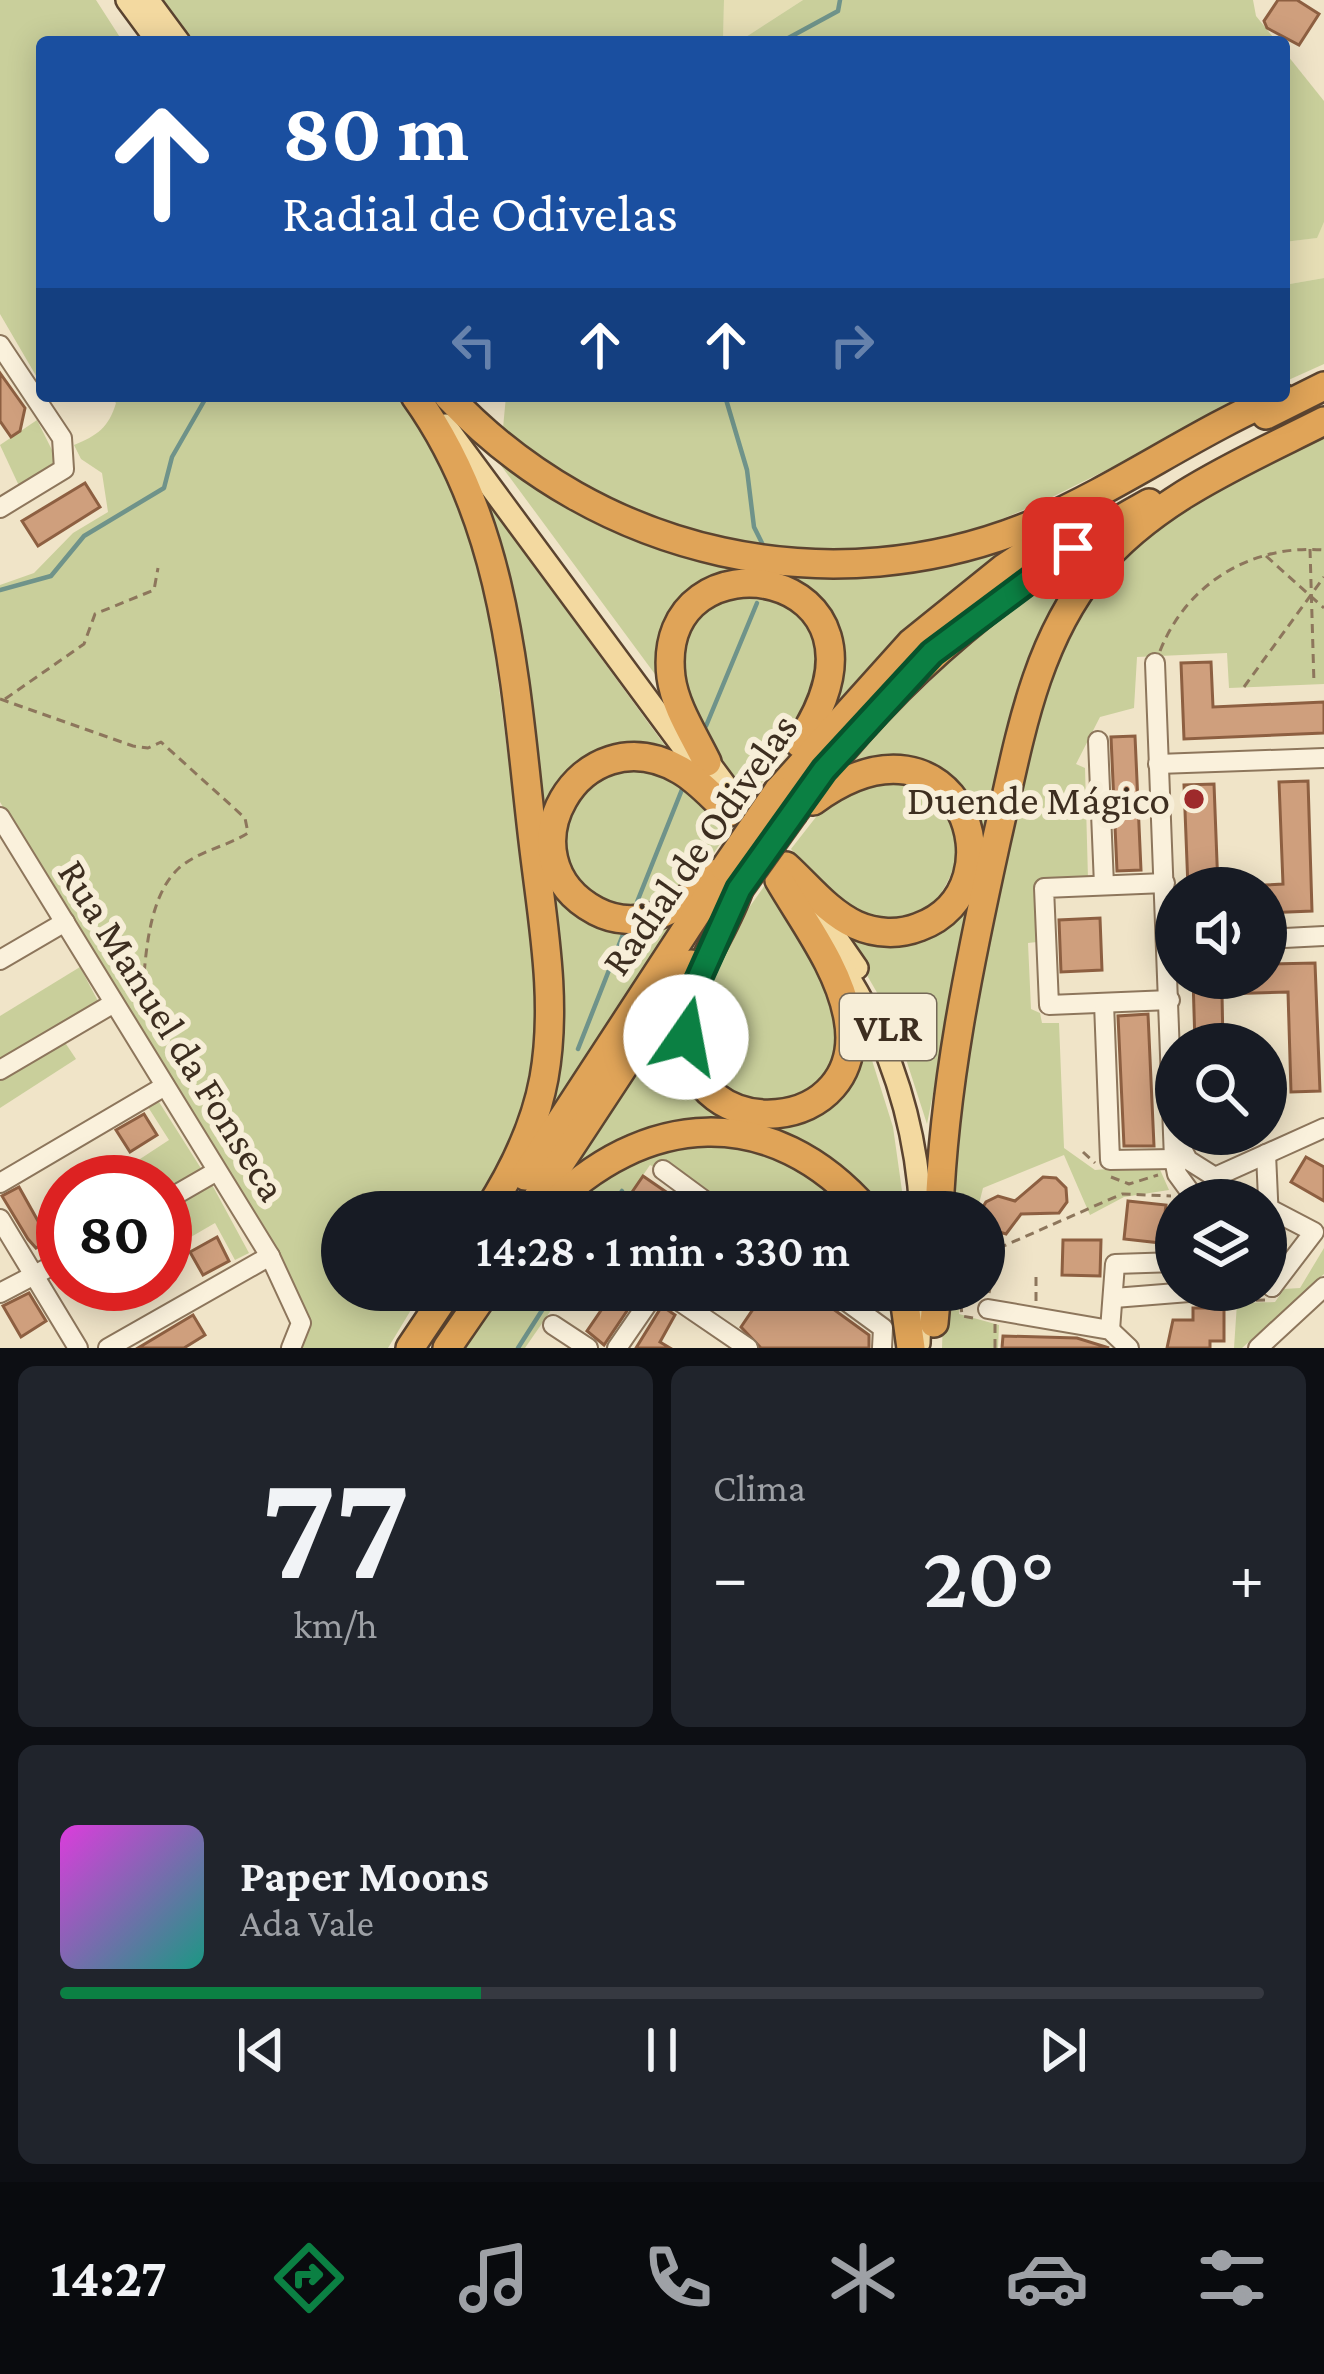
<!DOCTYPE html>
<html lang="pt">
<head>
<meta charset="utf-8">
<style>
	:root { --surface:#171b24; --page:#20242c; --text:#f1f3f6; --muted:#9ea1a6; --line:#363941; --accent:#0b8043 }
	body { margin:0; font-family:"Crimson Pro",serif; background:var(--page); color:var(--text); height:100vh; display:flex; flex-direction:column; font-size:45px; white-space:nowrap }
	* { box-sizing:border-box; margin:0 }
	p { font-size:39px; color:var(--muted) }
	.icon { flex:none; width:66px; height:66px; fill:none; stroke:currentColor; stroke-width:2; stroke-linecap:round; stroke-linejoin:round }
	.map { position:relative; height:1348px; overflow:hidden }
	.side { display:flex; flex-direction:column; gap:18px; padding:18px; background:#0d0f14; flex:1 }
	.side>* { flex:none }
	.banner { position:absolute; left:36px; top:36px; width:1254px; height:366px; border-radius:12px; box-shadow:0 6px 30px #0003; background:#1a4fa0; color:#fff; overflow:hidden }
	.tools { position:absolute; left:1155px; top:867px; display:grid; gap:24px }
	.tools a { display:grid; place-items:center; width:132px; height:132px; border-radius:50%; background:var(--surface); box-shadow:0 6px 30px #0003; font-size:60px }
	.speed { position:absolute; left:36px; top:1155px; display:flex; gap:24px; font-size:60px; font-weight:700; text-align:center }
	.speed>* { display:grid; place-content:center; width:156px; height:156px; border-radius:50%; background:var(--surface); box-shadow:0 6px 30px #0003; line-height:1 }
	.speed .limit { border:18px solid #d22; background:#fff; color:#111 }
	.pin { position:absolute; display:grid; place-items:center; width:102px; height:102px; color:#fff; margin:-51px; border-radius:24px; box-shadow:0 6px 18px #0006 }
	.me { position:absolute; width:132px; margin:-66px; rotate:12deg; stroke-linejoin:round; filter:drop-shadow(0 0 9px #0008) }
	.turn { display:flex; align-items:center; gap:42px; height:252px; padding:0 48px; font-size:54px }
	.turn .icon { width:156px; height:156px; stroke-width:2.5 }
	.turn b { display:block; font-size:84px; line-height:102px }
	.lanes { display:flex; align-items:center; height:114px; padding:0 48px; background:#0003; justify-content:center; gap:60px; direction:ltr }
	.lanes .off { opacity:.35 }
	.big { font-size:90px; font-weight:600; line-height:1.1 }
	.side .widget { flex:1; display:flex; flex-direction:column; justify-content:center; gap:18px; min-width:0; padding:0 42px; border-radius:18px; background:var(--page) }
	.side .dial { align-items:center; gap:0 }
	.dial b { font-size:156px; line-height:1 }
	.song { display:flex; align-items:center; gap:36px }
	.cover { width:144px; height:144px; border-radius:18px; background:linear-gradient(135deg,hsl(300 70% 55%),hsl(170 70% 35%)) }
	.played { height:12px; border-radius:6px; background:linear-gradient(90deg,var(--accent) 35%,var(--line) 35%) }
	.keys { display:flex; justify-content:space-around; direction:ltr }
	.heat { display:flex; justify-content:space-between; align-items:center; font-size:66px; direction:ltr }
	.side .tiles { flex:1; display:grid; gap:18px; grid-template-columns:1fr 1fr }
	.widget:last-child { grid-column:span 2 }
	.trip { position:absolute; left:321px; top:1191px; width:684px; height:120px; border-radius:60px; background:var(--surface); box-shadow:0 6px 30px #0003; font-weight:600; line-height:120px; text-align:center }
	.tab-bar { display:flex; height:192px; justify-content:space-around; align-items:center; background:#090b0e; color:var(--muted) }
	.tab-bar .icon { width:84px; height:84px }
	.tab-bar .selected { color:var(--accent) }
	.tab-bar b { font-size:54px; color:var(--text) }
	.map>svg:first-child { display:block }
	.farmland { fill:#e6deb5 }
	.green { fill:#c9cf9b }
	.lines { fill:none; stroke-linecap:round; stroke-linejoin:round }
	.stream { stroke:#6f938a; stroke-width:4.5 }
	.building { fill:#cf9f7d; stroke:#8d5f41; stroke-width:3 }
	.minor-casing { stroke:#8d765c; stroke-width:22 }
	.major-casing { stroke:#5b4430; stroke-width:26 }
	.highway-casing { stroke:#5b4430; stroke-width:32 }
	.path { stroke:#8d765c; stroke-width:3; stroke-dasharray:9 6; stroke-linecap:butt }
	.minor { stroke:#faf1dc; stroke-width:18 }
	.major { stroke:#f3d9a0; stroke-width:21 }
	.highway { stroke:#e0a458; stroke-width:27 }
	.highway-bridge-casing { stroke:#5b4430; stroke-width:32; stroke-linecap:butt }
	.path-bridge { stroke:#8d765c; stroke-width:3; stroke-dasharray:9 6; stroke-linecap:butt }
	.highway-bridge { stroke:#e0a458; stroke-width:27 }
	.route-casing { stroke:#07532c; stroke-width:30 }
	.route { stroke:#0b8043; stroke-width:21 }
	.poi-dot { fill:#9e2a2b; stroke:#f7eed8; stroke-width:4.5 }
	.labels { text-anchor:middle; dominant-baseline:central; stroke-width:12; stroke-linejoin:round; paint-order:stroke }
	.shield { fill:#f7eed8; stroke:#756857; stroke-width:3 }
	.shield-label { font-size:39px; font-weight:bold; fill:#3d2e20 }
	.poi-label { font-size:42px; fill:#3d2e20; stroke:#f7eed8; text-anchor:end }
	.street-label { font-size:42px; fill:#3d2e20; stroke:#f7eed8 }
</style>
</head>
<body>
<div class="map">
<svg width="1324" height="1348" viewBox="0 0 1324 1348">
	<rect width="100%" height="100%" fill="#f0e4c8"/>
	<!-- farmland -->
	<g class="farmland">
		<path d="M724,0H803L738,42H723Z"/>
		<path d="M1324,222V278L1284,285V242L1316,238Z"/>
	</g>
	<!-- green -->
	<g class="green">
		<path d="M0,0H96L123,42H42V386L0,314Z"/>
		<path d="M154,0H724L723,42H190Z"/>
		<path d="M803,0H1253L1256,16L1277,42H738Z"/>
		<path d="M1284,51L1324,101V222L1317,238L1284,242Z"/>
		<path d="M1324,278V364L1284,382V285Z"/>
		<path d="M110,396H406L436,445L473,532L487,596L537,979L530,1078L514,1139L472,1212H342V1290H423L388,1348H298L305,1316L299,1295L0,802V585L34,573L73,533L108,512L102,473L81,459L74,445C97,436 109,427 116,403Z"/>
		<path d="M506,396H1256L1040,503L947,542L907,551L751,550L606,506L502,439Z"/>
		<path d="M37,420L57,460L20,488L0,445Z"/>
		<path d="M1324,429V684L1229,688L1227,653L1137,657L1134,708L1100,717L1076,764L1085,768L1088,879L1036,892L1037,942L1028,943L1031,1009L1040,1013L1042,1023H1059L1064,1148L1095,1170L1158,1165L1169,1190L1124,1197L1090,1215L1064,1155L983,1188L977,1212H947L952,1096L1033,714L1085,594L1161,520Z"/>
		<path d="M494,456L594,518L666,550L730,564L1015,543L892,642L837,702L840,648L825,612L721,577L660,681Z"/>
		<path d="M481,494L666,747L664,753L561,781V895L675,925L538,1132L551,1064Z"/>
		<path d="M1101,546L1065,594L971,901L927,1124L894,1022L842,932L893,940L975,872L940,772L910,759L844,764L980,633Z"/>
		<path d="M750,590L806,612L823,662L809,715L750,800C720,756 640,654 706,608C718,600 737,596 750,590Z"/>
		<path d="M611,768C677,770 688,785 726,835C714,852 702,874 686,887C602,948 526,853 575,797C585,786 600,777 611,768Z"/>
		<path d="M878,779C891,781 913,781 924,788C996,835 935,954 857,914C830,901 811,871 791,849L823,808Z"/>
		<path d="M765,885C789,925 832,975 836,1022C846,1133 669,1122 698,1005C708,964 741,919 765,885Z"/>
		<path d="M80,967L99,1003L0,1063V1016Z"/>
		<path d="M666,1025L683,1074L705,1103L803,1120L854,1038H865L893,1127L905,1212H876L745,1128L572,1172Z"/>
		<path d="M62,1038L76,1059L0,1108V1076Z"/>
		<path d="M159,1102L202,1170L165,1193V1182H105L169,1140L148,1107Z"/>
		<path d="M730,1139L800,1165L851,1212H742L650,1165L618,1212H558L634,1153Z"/>
		<path d="M210,1181L249,1253L235,1260L215,1223L165,1252V1209Z"/>
		<path d="M1324,1248V1274L1242,1348H1234L1237,1303L1275,1302L1284,1289L1300,1288Z"/>
		<path d="M501,1290H565L525,1348H461Z"/>
		<path d="M944,1290H962L959,1314L999,1325L998,1348H942Z"/>
	</g>
	<g class="lines">
		<!-- stream -->
		<g class="stream">
			<path d="M781,42L838,11L840,0"/>
			<path d="M725,396L747,470L754,527L765,549"/>
			<path d="M0,590L51,576L84,536L164,488L172,457L207,396"/>
			<path d="M706,726L757,603"/>
			<path d="M637,902L683,787"/>
			<path d="M578,1049L624,932"/>
			<path d="M607,1212L622,1191"/>
			<path d="M518,1348L555,1290"/>
		</g>
	</g>
	<!-- building -->
	<g class="building">
		<path d="M1278,0H1297L1319,14L1299,45L1267,28L1264,21Z"/>
		<path d="M0,373L25,408L20,431L11,437L0,421Z"/>
		<path d="M85,483L100,507L38,546L22,521Z"/>
		<path d="M1211,662L1213,707L1324,702V733L1184,739L1181,663Z"/>
		<path d="M1135,736L1141,870L1117,871L1111,737Z"/>
		<path d="M1308,781L1312,911L1266,913V885L1283,884L1279,782Z"/>
		<path d="M1214,784L1218,888H1188L1184,785Z"/>
		<path d="M1100,918L1102,970L1061,972L1059,920Z"/>
		<path d="M1315,963L1320,1091L1291,1092L1288,992L1222,994L1223,1044H1195L1193,978H1266V964Z"/>
		<path d="M1148,1014L1154,1146H1124L1118,1016Z"/>
		<path d="M144,1114L157,1135L130,1152L116,1130Z"/>
		<path d="M1306,1157L1324,1167V1201L1291,1182Z"/>
		<path d="M643,1176L672,1196L689,1212H655L630,1195Z"/>
		<path d="M1043,1177L1056,1178L1066,1188L1067,1202L1059,1213L1021,1214L1006,1234L986,1228L980,1212L986,1202L998,1196L1015,1201Z"/>
		<path d="M19,1187L38,1221L45,1216L50,1225L55,1222L61,1246L48,1253L43,1244L36,1248L28,1239L2,1196Z"/>
		<path d="M1128,1201L1166,1205L1161,1243L1124,1239Z"/>
		<path d="M217,1237L229,1261L203,1275L190,1252Z"/>
		<path d="M1063,1240H1101L1100,1276L1062,1275Z"/>
		<path d="M615,1290H641L604,1345L587,1331Z"/>
		<path d="M766,1290H807L869,1335V1348H761L741,1327Z"/>
		<path d="M29,1293L46,1321L21,1337L3,1306Z"/>
		<path d="M662,1306L675,1315L660,1342L670,1348H636Z"/>
		<path d="M1193,1308H1224V1341H1210V1348H1167L1173,1320H1193Z"/>
		<path d="M193,1315L205,1335L184,1348H138Z"/>
		<path d="M1003,1336L1077,1338L1109,1348H1002Z"/>
	</g>
	<g class="lines">
		<defs>
			<g id="minor">
				<path d="M0,345L62,438L64,469L0,508"/>
				<path d="M1155,663L1174,1159L1177,1174L1196,1200"/>
				<path d="M1098,741L1104,885"/>
				<path d="M1158,764L1324,758"/>
				<path d="M0,817L270,1256L301,1323L291,1348"/>
				<path d="M1165,883L1044,888L1049,1005L1170,1000"/>
				<path d="M1266,939L1324,936"/>
				<path d="M0,960L65,922"/>
				<path d="M1104,1003L1110,1160L1174,1159"/>
				<path d="M0,1070L114,1003"/>
				<path d="M1175,1136L1188,1160L1215,1177"/>
				<path d="M1266,1154L1272,1287"/>
				<path d="M663,1170L720,1212"/>
				<path d="M1215,1177L1324,1128"/>
				<path d="M0,1183L165,1086"/>
				<path d="M1215,1200L1216,1191"/>
				<path d="M165,1201L217,1171"/>
				<path d="M1270,1209L1314,1232L1272,1287"/>
				<path d="M0,1219L78,1348"/>
				<path d="M663,1290L748,1348"/>
				<path d="M831,1290L883,1328L882,1348"/>
				<path d="M0,1293L63,1260"/>
				<path d="M1114,1298L1214,1290"/>
				<path d="M988,1309L1110,1330L1129,1348"/>
				<path d="M553,1325L588,1348"/>
				<path d="M1110,1330L1115,1264L1176,1262"/>
				<path d="M108,1348L270,1256"/>
				<path d="M617,1348L657,1290"/>
				<path d="M1258,1348L1324,1287"/>
			</g>
			<g id="major">
				<path d="M127,0L158,42"/>
				<path d="M148,0L179,42"/>
				<path d="M445,425L705,777"/>
				<path d="M703,755L763,836"/>
				<path d="M810,900L857,968"/>
				<path d="M839,962C889,1038 916,1122 921,1212"/>
				<path d="M919,1343L921,1290"/>
			</g>
			<g id="highway">
				<path d="M415,396C509,527 515,687 533,841C542,919 558,1000 544,1078C535,1127 514,1170 487,1212"/>
				<path d="M448,396C599,556 831,609 1036,523C1120,487 1196,432 1280,396"/>
				<path d="M1266,415L1324,386"/>
				<path d="M707,762C694,735 675,707 671,677C653,525 919,565 799,743"/>
				<path d="M778,791L911,643L1004,568L1075,521"/>
				<path d="M794,812C888,681 1008,581 1149,503"/>
				<path d="M786,866C808,886 828,912 856,925C876,934 899,935 919,927C1024,889 959,694 813,801"/>
				<path d="M725,868C704,883 682,907 658,915C637,922 615,921 596,911C498,859 579,712 680,770C698,780 713,798 729,812"/>
				<path d="M739,889C723,936 683,983 685,1034C690,1150 870,1136 848,1018C839,968 804,923 779,880"/>
				<path d="M525,1176L717,882"/>
				<path d="M528,1212L691,964"/>
				<path d="M545,1212C643,1110 772,1101 868,1212"/>
				<path d="M939,1212C944,1085 969,965 996,842C1018,748 1032,647 1095,570C1153,499 1245,461 1324,421"/>
				<path d="M903,1290L911,1348"/>
				<path d="M934,1323L937,1290"/>
				<path d="M410,1348L449,1290"/>
				<path d="M447,1348L487,1290"/>
			</g>
		</defs>
		<!-- minor casing -->
		<use href="#minor" class="minor-casing"/>
		<!-- major casing -->
		<use href="#major" class="major-casing"/>
		<!-- highway casing -->
		<use href="#highway" class="highway-casing"/>
		<!-- path -->
		<g class="path">
			<path d="M1310,549L1314,684"/>
			<path d="M1266,556L1324,608"/>
			<path d="M1160,651C1187,583 1252,544 1324,550"/>
			<path d="M1244,687L1324,577"/>
			<path d="M0,699L133,746L148,748L161,742L245,818L248,833C226,847 200,850 179,868C144,900 145,972 141,1016"/>
			<path d="M5,699L84,644L95,614L154,590L158,568"/>
			<path d="M1083,1152L1095,1163"/>
			<path d="M1111,1177L1129,1184L1158,1175"/>
			<path d="M1036,1277V1303"/>
			<path d="M989,1293L999,1248L1122,1194L1171,1196"/>
			<path d="M1226,1301L1265,1300"/>
			<path d="M973,1318L962,1316L961,1305L980,1298"/>
			<path d="M995,1348V1324"/>
		</g>
		<!-- minor -->
		<use href="#minor" class="minor"/>
		<!-- major -->
		<use href="#major" class="major"/>
		<!-- highway -->
		<use href="#highway" class="highway"/>
		<defs>
			<g id="highway-bridge">
				<path d="M725,868L778,791"/>
				<path d="M739,889L794,812"/>
			</g>
		</defs>
		<!-- highway-bridge casing -->
		<use href="#highway-bridge" class="highway-bridge-casing"/>
		<!-- path-bridge -->
		<path class="path-bridge" d="M872,1306L961,1307"/>
		<!-- highway-bridge -->
		<use href="#highway-bridge" class="highway-bridge"/>
	</g>
	<g class="lines">
		<defs>
			<path id="route" d="M686,1037L694,989L739,889L824,770L932,653L1073,548"/>
		</defs>
		<!-- route casing -->
		<use href="#route" class="route-casing"/>
		<!-- route -->
		<use href="#route" class="route"/>
	</g>
	<!-- markers -->
	<circle class="poi-dot" cx="1194" cy="799" r="12"/>
	<g class="labels">
		<!-- shield labels -->
		<rect class="shield" x="840" y="994" width="96" height="66" rx="9"/>
		<g class="shield-label">
			<text x="888" y="1027">VLR</text>
		</g>
		<!-- poi labels -->
		<g class="poi-label">
			<text x="1170" y="799">Duende Mágico</text>
		</g>
		<!-- street labels -->
		<g class="street-label">
			<text transform="translate(699 844) rotate(-55)">Radial de Odivelas</text>
			<text transform="translate(173 1030) rotate(58)">Rua Manuel da Fonseca</text>
		</g>
	</g>
</svg>
<div class="tools">
<a><svg class="icon" aria-label="sound" viewBox="0 0 24 24"><path d="M4 9h4l5-4v14l-5-4H4zM17 9q2 3 0 6"/></svg></a>
<a><svg class="icon" aria-label="search" viewBox="0 0 24 24"><circle cx="10" cy="10" r="6"/><path d="M15 15l6 6"/></svg></a>
<a><svg class="icon" aria-label="layers" viewBox="0 0 24 24"><path d="M12 4l9 5-9 5-9-5zM3 14l9 5 9-5"/></svg></a>
</div>
<div class="speed"><div class="limit">80</div></div>
<div class="pin" style="left:1073px;top:548px;background:#d93025"><svg class="icon" aria-label="arrive" viewBox="0 0 24 24"><path d="M6 21V4h12l-3 4 3 4H6"/></svg></div>
<svg class="me" style="left:686px;top:1037px" viewBox="-20 -20 40 40"><circle r="19" fill="#fff"/><path d="M0-13L10 11 0 6-10 11z" fill="#0b8043"/></svg>
<div class="trip">14:28 · 1 min · 330 m</div>
<div class="banner">
<div class="turn"><svg class="icon" aria-label="ahead" viewBox="0 0 24 24"><path d="M12 20V5M6 11l6-6 6 6"/></svg><div><b>80 m</b>Radial de Odivelas</div></div>
<div class="lanes"><svg class="icon off" aria-label="left" viewBox="0 0 24 24"><path d="M17 20v-9H6M10 6l-5 5 5 5"/></svg><svg class="icon" aria-label="ahead" viewBox="0 0 24 24"><path d="M12 20V5M6 11l6-6 6 6"/></svg><svg class="icon" aria-label="ahead" viewBox="0 0 24 24"><path d="M12 20V5M6 11l6-6 6 6"/></svg><svg class="icon off" aria-label="right" viewBox="0 0 24 24"><path d="M7 20v-9h11M14 6l5 5-5 5"/></svg></div>
</div>
</div>
<section class="side">
<div class="tiles">
<div class="widget dial"><b>77</b><p>km/h</p></div>
<div class="widget"><p>Clima</p>
<div class="heat"><a>−</a><b class="big">20°</b><a>+</a></div>
</div>
<div class="widget">
<div class="song"><i class="cover"></i><div><b>Paper Moons</b><p>Ada Vale</p></div></div>
<div class="played"></div>
<div class="keys"><svg class="icon" aria-label="previous" viewBox="0 0 24 24"><path d="M18 5L8 12l10 7zM5 5v14"/></svg><svg class="icon" aria-label="pause" viewBox="0 0 24 24"><path d="M8 5v14M16 5v14"/></svg><svg class="icon" aria-label="next" viewBox="0 0 24 24"><path d="M6 5l10 7-10 7zM19 5v14"/></svg></div>
</div>
</div>
</section>
<nav class="tab-bar">
<b>14:27</b>
<svg class="icon selected" aria-label="directions" viewBox="0 0 24 24"><path d="M12 3l9 9-9 9-9-9zM9 14v-3h6M13 9l2 2-2 2"/></svg>
<svg class="icon" aria-label="music" viewBox="0 0 24 24"><path d="M9 18V5l10-2v13"/><circle cx="6" cy="18" r="3"/><circle cx="16" cy="16" r="3"/></svg>
<svg class="icon" aria-label="phone" viewBox="0 0 24 24"><path d="M5 4h4l2 5-3 2q2 4 5 5l2-3 5 2v4C11 20 4 13 5 4z"/></svg>
<svg class="icon" aria-label="climate" viewBox="0 0 24 24"><path d="M12 3v18M4 7l16 10M4 17L20 7"/></svg>
<svg class="icon" aria-label="car" viewBox="0 0 24 24"><path d="M5 17H2v-5l4-1 3-4h7l3 4 3 1v5h-3M9 17h6M6 11h13"/><circle cx="7" cy="17" r="2"/><circle cx="17" cy="17" r="2"/></svg>
<svg class="icon" aria-label="filters" viewBox="0 0 24 24"><path d="M4 7h16M4 17h16"/><circle cx="9" cy="7" r="2"/><circle cx="15" cy="17" r="2"/></svg>
</nav>
</body>
</html>
